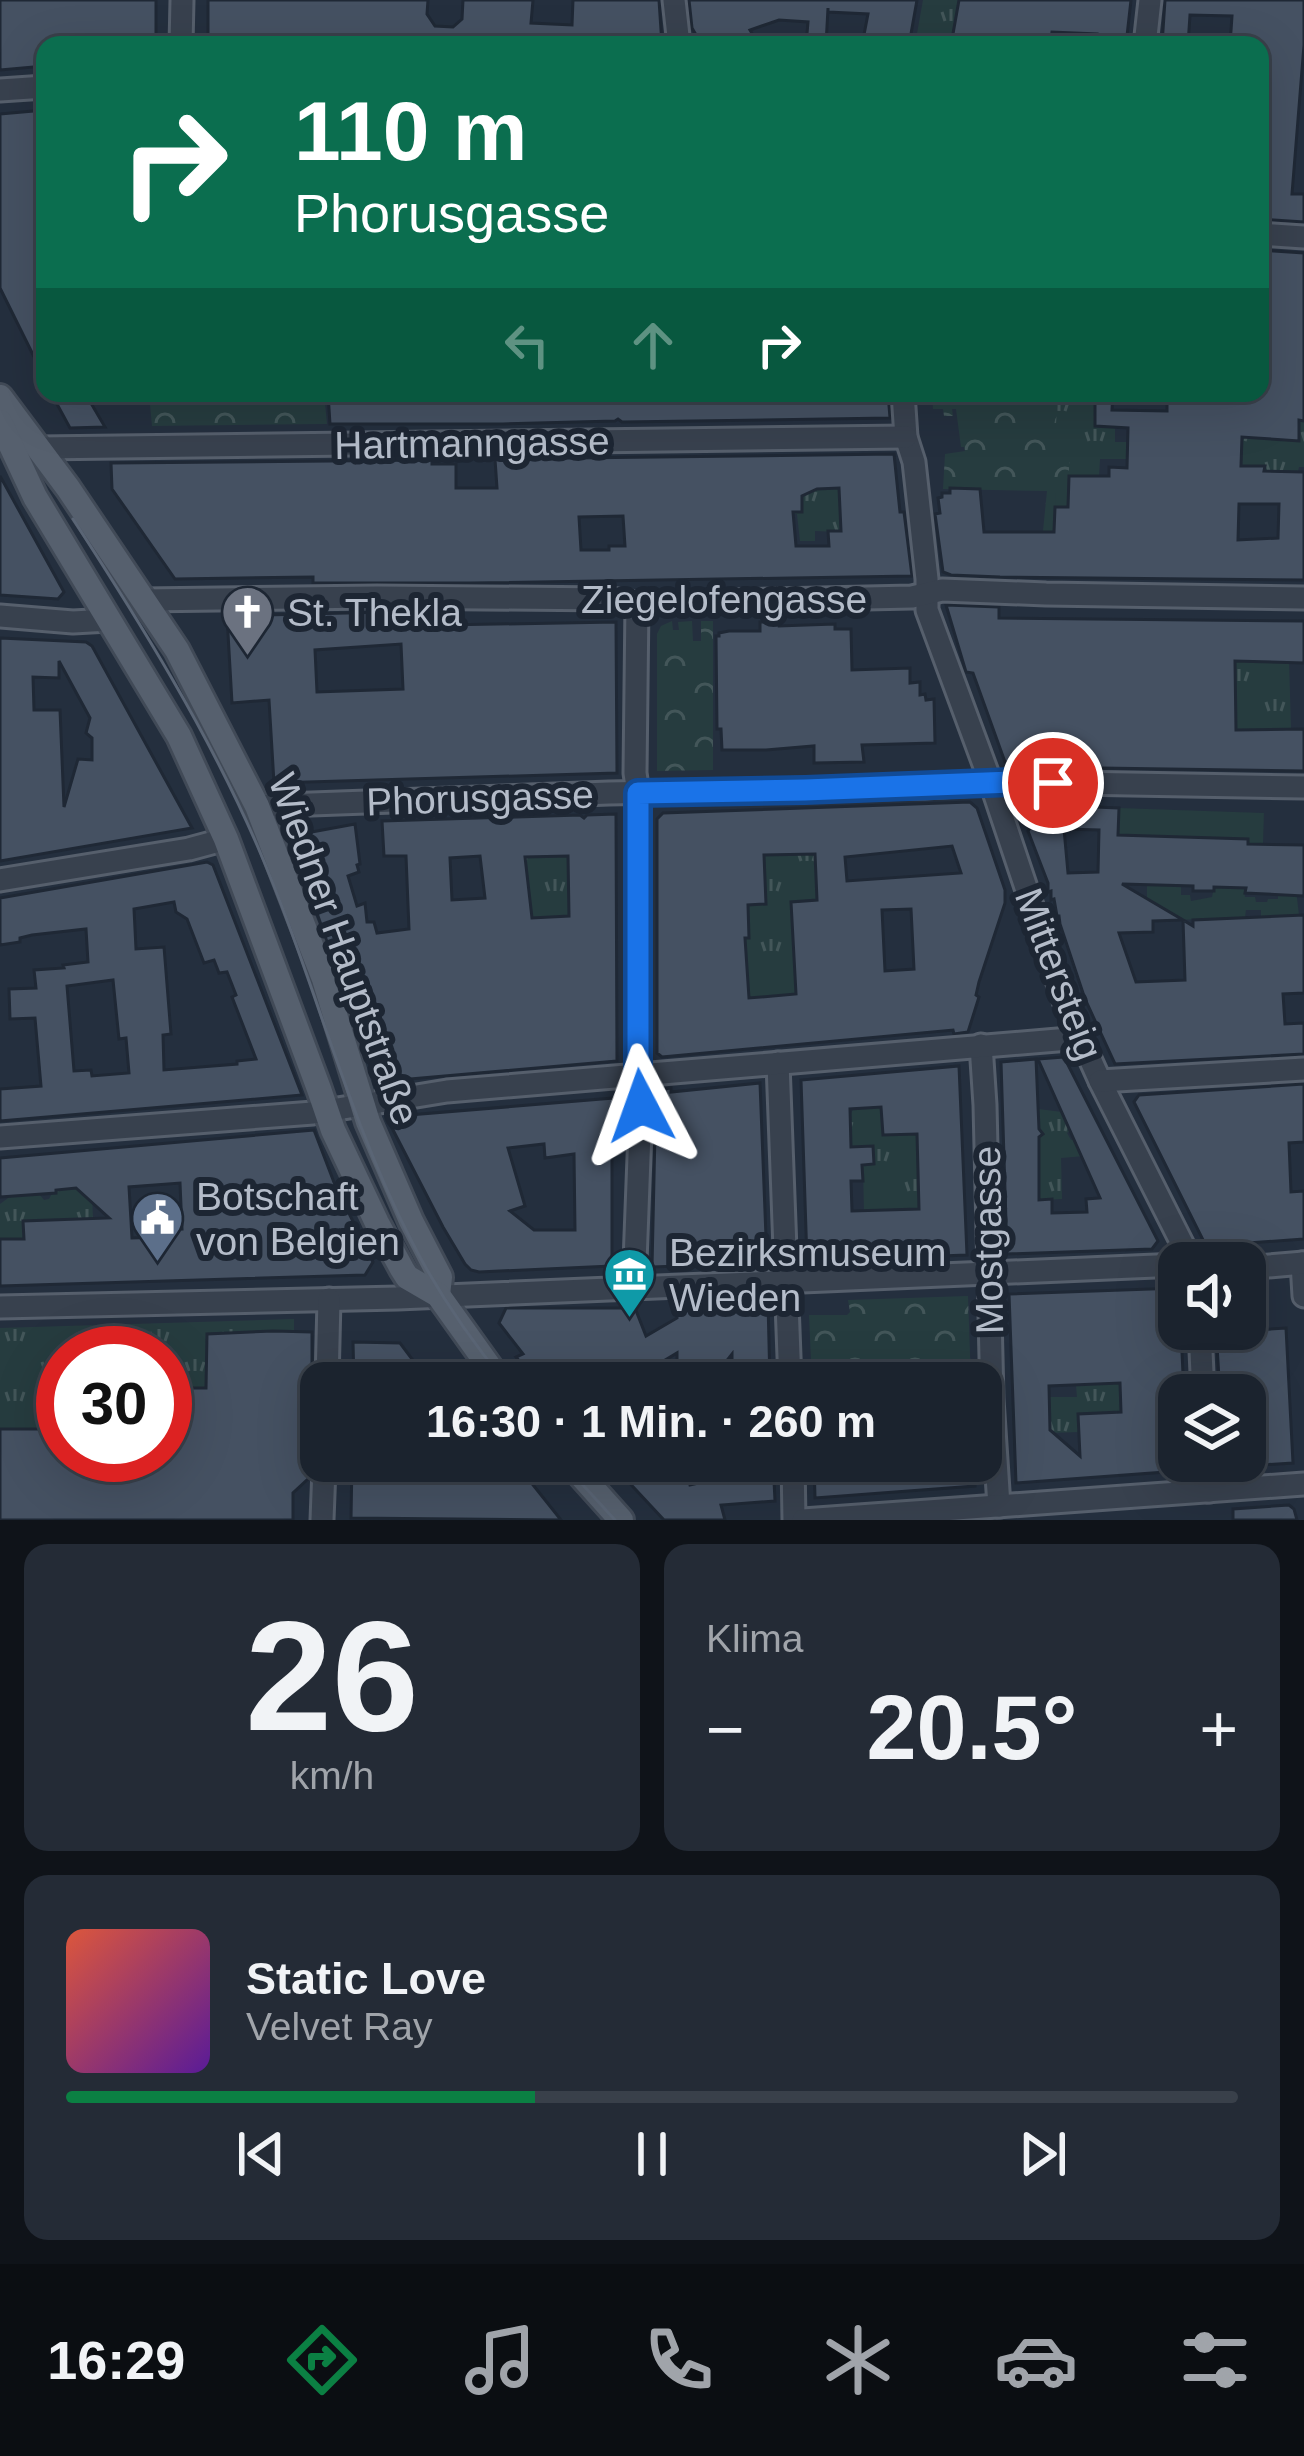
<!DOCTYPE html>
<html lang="de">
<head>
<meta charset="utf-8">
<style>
	:root { --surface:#1b232e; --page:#242b36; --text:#f1f3f6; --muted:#a0a4aa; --line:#39404a; --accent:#0b8043 }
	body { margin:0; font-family:Helvetica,sans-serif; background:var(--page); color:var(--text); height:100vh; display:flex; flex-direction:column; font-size:45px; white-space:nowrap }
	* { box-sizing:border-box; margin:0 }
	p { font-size:39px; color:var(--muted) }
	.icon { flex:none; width:66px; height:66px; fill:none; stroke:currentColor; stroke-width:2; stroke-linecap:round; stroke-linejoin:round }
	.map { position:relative; height:1520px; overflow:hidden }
	.panel { display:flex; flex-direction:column; gap:24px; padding:24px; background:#0f1319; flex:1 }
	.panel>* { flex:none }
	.banner { position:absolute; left:36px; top:36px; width:1233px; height:366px; border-radius:24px; box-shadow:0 12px 48px #0002,0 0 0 3px var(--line); background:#0b6e4f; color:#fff; overflow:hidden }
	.fabs { position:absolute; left:1158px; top:1242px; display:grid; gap:24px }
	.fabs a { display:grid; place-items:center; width:108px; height:108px; border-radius:24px; background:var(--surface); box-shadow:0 12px 48px #0002,0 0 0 3px var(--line); font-size:60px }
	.speed { position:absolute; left:36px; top:1326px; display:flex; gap:24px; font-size:60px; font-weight:700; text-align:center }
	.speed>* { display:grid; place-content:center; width:156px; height:156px; border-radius:50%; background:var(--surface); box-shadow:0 12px 48px #0002,0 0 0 3px var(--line); line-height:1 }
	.speed .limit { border:18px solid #d22; background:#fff; color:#111 }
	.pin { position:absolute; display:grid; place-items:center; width:102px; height:102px; color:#fff; margin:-51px; border:6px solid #fff; border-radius:50%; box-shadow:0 3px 12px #0007 }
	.me { position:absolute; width:132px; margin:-66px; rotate:356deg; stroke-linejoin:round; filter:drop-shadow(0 0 9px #0008) }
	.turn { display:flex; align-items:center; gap:42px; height:252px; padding:0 60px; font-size:54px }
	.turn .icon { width:156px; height:156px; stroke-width:2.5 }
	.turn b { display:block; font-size:84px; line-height:102px }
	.lanes { display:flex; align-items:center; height:114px; padding:0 60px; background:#0003; justify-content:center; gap:60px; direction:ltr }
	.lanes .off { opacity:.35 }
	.big { font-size:90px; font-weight:800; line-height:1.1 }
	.panel .widget { flex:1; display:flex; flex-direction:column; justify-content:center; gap:18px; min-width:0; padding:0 42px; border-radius:24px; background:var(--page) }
	.panel .dial { align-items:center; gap:0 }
	.dial b { font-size:156px; line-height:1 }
	.song { display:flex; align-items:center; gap:36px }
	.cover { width:144px; height:144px; border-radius:18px; background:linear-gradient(135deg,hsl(10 70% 55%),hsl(270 70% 35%)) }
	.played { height:12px; border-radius:6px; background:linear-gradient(90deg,var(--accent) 40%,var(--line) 40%) }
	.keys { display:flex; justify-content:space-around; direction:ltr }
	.heat { display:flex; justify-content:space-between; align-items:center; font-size:66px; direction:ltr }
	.panel .tiles { flex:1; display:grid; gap:24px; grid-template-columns:1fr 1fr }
	.widget:last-child { grid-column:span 2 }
	.trip { position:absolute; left:300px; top:1362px; width:702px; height:120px; border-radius:24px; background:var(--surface); box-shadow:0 12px 48px #0002,0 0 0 3px var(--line); font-weight:800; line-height:120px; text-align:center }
	.tab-bar { display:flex; height:192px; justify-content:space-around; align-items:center; background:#0b0e12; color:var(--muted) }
	.tab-bar .icon { width:84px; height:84px }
	.tab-bar .active { color:var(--accent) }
	.tab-bar b { font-size:54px; color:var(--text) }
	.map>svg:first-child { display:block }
	.grass { fill:url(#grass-tufts) }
	.forest { fill:url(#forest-crowns) }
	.garden { fill:#263c3f }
	.building { fill:#455162; stroke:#1f2835; stroke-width:3; fill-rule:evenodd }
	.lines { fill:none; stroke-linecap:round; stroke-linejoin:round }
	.minor-casing { stroke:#565f6c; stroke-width:27 }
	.major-casing { stroke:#414a57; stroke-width:30 }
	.minor { stroke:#38414e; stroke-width:21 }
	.major { stroke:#56606e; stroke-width:24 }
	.tram { stroke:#5a6575; stroke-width:3 }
	.route-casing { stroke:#114b97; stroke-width:30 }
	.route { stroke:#1a73e8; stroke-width:21 }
	.labels { text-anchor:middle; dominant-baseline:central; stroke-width:12; stroke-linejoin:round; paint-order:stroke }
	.street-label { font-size:39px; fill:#b4bcc9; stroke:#1d2633 }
	.poi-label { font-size:39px; fill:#b4bcc9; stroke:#1d2633; text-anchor:start }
</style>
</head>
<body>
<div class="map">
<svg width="1304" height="1520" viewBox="0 0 1304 1520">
	<defs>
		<pattern id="grass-tufts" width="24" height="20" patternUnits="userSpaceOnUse" patternTransform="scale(3)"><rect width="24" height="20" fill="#263c3f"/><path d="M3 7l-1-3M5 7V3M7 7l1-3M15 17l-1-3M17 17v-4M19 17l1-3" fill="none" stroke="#435659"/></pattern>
		<pattern id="forest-crowns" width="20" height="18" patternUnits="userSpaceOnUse" patternTransform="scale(3)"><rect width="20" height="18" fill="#263c3f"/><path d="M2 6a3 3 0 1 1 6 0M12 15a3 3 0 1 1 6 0" fill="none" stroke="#435659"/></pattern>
	</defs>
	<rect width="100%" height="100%" fill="#242f3e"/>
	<!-- grass -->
	<g class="grass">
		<path d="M923,0H959L951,45H915Z"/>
		<path d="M1058,393H1095V426L1115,427V442H1127V459H1100L1099,476H1069L1068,507H1055L1056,477L1038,394L1058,405Z"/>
		<path d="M1299,420L1304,421V467H1299L1298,471H1264V467L1241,470L1242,437L1299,441Z"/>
		<path d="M839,488L841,532L815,531V541H800L797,514H778L800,489L808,492L817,489Z"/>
		<path d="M1234,661H1289L1291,729L1237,730Z"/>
		<path d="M798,851H815L817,900L791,902L796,994L745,998L747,970L744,969V905L766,903L764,853L795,855Z"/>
		<path d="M588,855L569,916L532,918L525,857Z"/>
		<path d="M919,1103L882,1119L884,1135L929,1133L917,1146L921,1176L918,1177V1190L922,1191L930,1213L905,1209L864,1211L863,1165L874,1164L873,1147H851L845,1115L851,1114L854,1107Z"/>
		<path d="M1038,1109L1062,1112L1071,1130L1067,1133L1071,1140L1076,1139L1084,1156L1061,1158L1062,1199L1039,1200Z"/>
		<path d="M83,1187L92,1195L94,1243L67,1219L23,1221L24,1249L0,1239V1204L11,1196V1192L39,1194L44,1200L49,1199L55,1188Z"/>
		<path d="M294,1319V1331H274L206,1388H165V1353H63V1429H0V1328Z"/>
		<path d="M1120,1383L1123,1439L1096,1413L1078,1414L1079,1432L1048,1433L1047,1397H1077L1076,1385Z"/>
	</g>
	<!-- forest -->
	<g class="forest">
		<path d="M149,393H324L327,424L152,426Z"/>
		<path d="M932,393H1058L1056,424L1069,425V491H1056L1054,532L1043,531L1047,491L943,489L945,454L965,451L964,447H961L956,409H952L953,416H944L943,409H933Z"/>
		<path d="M672,621L673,630H679L678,622L692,621L693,641H701V621H713V770L657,771V634L661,626Z"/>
		<path d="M968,1296L971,1383H812L809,1315H847L850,1312L848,1300Z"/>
	</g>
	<!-- garden -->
	<g class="garden">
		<path d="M1119,808L1264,813L1263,844L1118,839Z"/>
		<path d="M1147,885L1181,886V895H1190L1191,901L1212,897L1214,887L1244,888L1245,897H1255L1256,902H1267L1268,899H1278V893L1296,889L1299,915L1261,917V910H1246L1245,918L1171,920L1170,913L1147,899Z"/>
	</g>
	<!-- building -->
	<g class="building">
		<path d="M0,0H156V45H45V66L0,70Z"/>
		<path d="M208,0H428L427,14L435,26L453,27L462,19L463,0H533L531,23L572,25L573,0H659L662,45H208Z"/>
		<path d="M689,0H917L909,45H862L868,14L828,12V8L826,45H806L808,22L779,20L750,30L759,45H702L692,28Z"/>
		<path d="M959,0H1131L1126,45H1096L1097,34L1052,32L1051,40L1043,39L1042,42L986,39L985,45H951Z"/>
		<path d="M1165,0H1304V45L1292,194H1304V222L1260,219V79L1264,45H1230L1232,16L1190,15L1188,45H1162Z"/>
		<path d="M45,110V379L0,288V114Z"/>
		<path d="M1260,250L1304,253V421L1299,420V441L1242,437L1241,466H1265L1264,471L1304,472V580L1000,577L951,575L943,572L935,514L940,513L938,498L942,497V493H950V488L980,489L984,532H1054L1055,507H1068L1069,476H1109V467L1127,468L1128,428L1095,426V393H1113L1112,410L1167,411V393H1260ZM1239,504H1279L1278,538L1238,540Z"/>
		<path d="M51,393H85L105,427L70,428Z"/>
		<path d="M328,393H888L890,418L622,422L618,419L615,421L503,424H330Z"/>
		<path d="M894,454L900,512H904L912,576L471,583H313V577L175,579L112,489L111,463L432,460V464H456V488H497L495,459ZM839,488L841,531H828L829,546H796L793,512H802V496L817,489ZM623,516L625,546H609V550H581L579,517Z"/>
		<path d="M0,476L64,592L58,599L0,595Z"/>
		<path d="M946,605L999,607V618L1304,621V663L1235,661L1236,730L1304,729V771L1031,767H1028V763L1005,762L973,673L966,672Z"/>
		<path d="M388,612L389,626L616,622L617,773L274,783L269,700L232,703L227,616ZM401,644L403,689L317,692L315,650Z"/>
		<path d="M760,622H778L779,626L835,624V629H851L852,670L910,668V683L920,682V695L925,694L926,700L934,699L935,743L862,745L864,762L814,763V746L766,750H722L721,729H717L716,636H719V633L729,631H760Z"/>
		<path d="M0,638L86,642L92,646L192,828L0,861ZM59,661L90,718L86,733L92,738V760L78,759L64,807L60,710H34L33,677L59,678Z"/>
		<path d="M970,802L977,808L1005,890V903L979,982L976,995L979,997L968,1032L954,1034L953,1030L662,1057L657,1053V819L663,813ZM952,846L961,873L847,881L845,857ZM815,854L817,900L791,902L796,994L749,998L745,938H749L748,905L766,904L764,855ZM911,909L914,969L885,971L882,910Z"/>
		<path d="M1046,805L1119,808L1118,835L1248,839V844L1304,845V896L1245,893L1246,888L1214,887V891H1193V886L1122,884L1183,920L1153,921V932L1119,933L1136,982L1185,980L1183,920L1193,926V920L1304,915V993L1283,994L1285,1024L1304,1023V1054L1115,1064L1085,999L1060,924L1059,916H1057L1054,899L1051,900V891L1048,892V883L1028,831ZM1064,829L1099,830L1098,872L1068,873Z"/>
		<path d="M616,814L617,1061L376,1082L290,836L355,824L360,864L357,865L359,872L348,876L357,906L365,903L367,922H374L377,933L409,929L406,856H384L382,821L580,815L584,818L587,815ZM480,856L485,898L452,900L450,858ZM568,856L569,916L532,918L525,857Z"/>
		<path d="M207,862L213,865L302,1095L0,1121V1089L41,1086L35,1018L10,1019L9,989L36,988L34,970L64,968L63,965L88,962L86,929L32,935L20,938V942L0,945V898ZM174,902L176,912L187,919L204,963L214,960L219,973L227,972L236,995L232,997L256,1059L237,1061V1064L164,1070L163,1035L171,1034L164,947L136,949L134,909ZM113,980L119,1039L126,1038L129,1073L92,1076L91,1070L74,1071L67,986Z"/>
		<path d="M1064,1057L1158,1241L1152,1249L1007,1254L1001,1062L1036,1059L1039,1129L1043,1134L1039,1137V1200L1052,1199V1213L1087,1212L1086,1199L1100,1198L1038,1059Z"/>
		<path d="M959,1066L967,1255L807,1261L801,1080ZM881,1107L883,1135L917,1134L919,1209L852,1211L851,1181H863L862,1165L874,1164L873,1146L851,1147L850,1109Z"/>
		<path d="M760,1083L767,1263L652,1267L655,1132L649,1119L655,1111L656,1090L671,1088V1092Z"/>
		<path d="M1304,1084V1142L1289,1143L1291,1192L1304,1191V1239L1206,1246L1134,1102L1139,1095Z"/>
		<path d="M614,1098V1104L626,1105L633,1118L625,1130L612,1129V1266L479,1272L471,1270L465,1264L443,1227L391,1126L397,1116ZM544,1144L545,1158L574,1154L575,1230H534L510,1211L525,1206L508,1148Z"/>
		<path d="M314,1130L335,1185L373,1262L365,1275L0,1286V1239H24L23,1221L109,1218L76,1188L56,1190V1193L0,1197V1158ZM180,1183L182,1229L163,1230V1237L132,1238L129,1187Z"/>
		<path d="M1179,1288L1184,1395H1179V1471L1016,1483L1009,1294ZM1120,1383L1121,1412L1078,1414L1080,1456L1050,1430L1049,1386Z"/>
		<path d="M768,1302L770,1383H732V1354L710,1382L677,1383V1353L627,1383H537L516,1357L523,1354L499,1323L506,1308H635L646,1336L677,1318V1306Z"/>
		<path d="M1286,1328L1293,1463L1245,1466V1395H1220L1216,1329L1227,1332Z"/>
		<path d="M273,1331L312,1332V1384L315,1399H321V1454L312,1459L309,1478L293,1493V1520H0V1429H63V1455H165V1388H206L207,1334Z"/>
		<path d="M353,1342L400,1343L430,1383H354Z"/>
		<path d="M352,1461H489L494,1466L502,1461H514L561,1520L351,1518Z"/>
		<path d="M609,1461H676L683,1483L689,1481L690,1485L716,1479L715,1469L738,1467V1461H773L775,1501L721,1505L725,1520H664Z"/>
		<path d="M814,1461H974L975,1486L815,1498Z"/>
		<path d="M1289,1505L1294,1509L1297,1520H1233V1509Z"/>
	</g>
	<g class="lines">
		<defs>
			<g id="minor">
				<path d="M674,0L679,45"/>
				<path d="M181,45L182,0"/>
				<path d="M1145,45L1150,0"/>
				<path d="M0,90L45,87"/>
				<path d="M1260,234L1304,237"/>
				<path d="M903,393L906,437L914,462L927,579V610L991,783L1064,1001L1100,1081L1192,1263"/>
				<path d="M39,448L906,437"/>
				<path d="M143,600L377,597L612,599L637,603L912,597L942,590L1046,594L1304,598"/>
				<path d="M637,603L635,773L638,793V1076L641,1106"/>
				<path d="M0,616L73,622L109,620"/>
				<path d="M257,806L609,793L924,787L1012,782L1304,787"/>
				<path d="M0,880L189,849L226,839"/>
				<path d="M981,1045L985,1105L992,1399L999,1506"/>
				<path d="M778,1063L790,1383"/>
				<path d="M1100,1081L1304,1069"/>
				<path d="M0,1137L313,1113L447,1091L1081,1038"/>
				<path d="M1302,1263L1304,1296"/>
				<path d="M1245,1268L1304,1263"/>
				<path d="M634,1288L640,1131"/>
				<path d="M0,1307L398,1298L1179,1265"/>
				<path d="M1200,1329L1203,1395"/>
				<path d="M327,1383L329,1299"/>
				<path d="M793,1461L794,1520"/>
				<path d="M1207,1461L1209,1491"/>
				<path d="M322,1520L324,1468"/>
				<path d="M803,1520L1304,1484"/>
			</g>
			<g id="major">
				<path d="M0,397L68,488L177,650L257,806L324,979L368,1122L411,1221L440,1277L438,1295"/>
				<path d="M0,422L35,497L179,736L226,839L319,1089L333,1130L377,1223L402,1269L407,1277L438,1295L501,1383"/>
				<path d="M568,1461L621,1520"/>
			</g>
		</defs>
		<!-- minor casing -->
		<use href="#minor" class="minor-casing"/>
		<!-- major casing -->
		<use href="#major" class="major-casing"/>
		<!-- minor -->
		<use href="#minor" class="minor"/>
		<!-- major -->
		<use href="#major" class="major"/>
		<!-- tram -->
		<g class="tram">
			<path d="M73,519C141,624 207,730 257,845C313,974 346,1113 410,1238C436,1290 469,1338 506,1383"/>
			<path d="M561,1461L615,1520"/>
		</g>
	</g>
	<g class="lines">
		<defs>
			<path id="route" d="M641,1106L638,1076V793L805,790L1012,782L1053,783"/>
		</defs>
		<!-- route casing -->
		<use href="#route" class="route-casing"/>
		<!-- route -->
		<use href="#route" class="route"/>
	</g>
	<!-- icons -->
	<defs>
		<symbol id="church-pin" viewBox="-11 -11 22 30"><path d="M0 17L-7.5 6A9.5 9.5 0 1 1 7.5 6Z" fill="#6b7280" stroke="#1d2633"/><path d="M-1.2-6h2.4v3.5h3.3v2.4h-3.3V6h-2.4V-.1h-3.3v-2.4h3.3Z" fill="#fff"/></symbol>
		<symbol id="civic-pin" viewBox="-11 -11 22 30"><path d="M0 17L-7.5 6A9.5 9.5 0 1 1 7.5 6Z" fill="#5c6f8a" stroke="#1d2633"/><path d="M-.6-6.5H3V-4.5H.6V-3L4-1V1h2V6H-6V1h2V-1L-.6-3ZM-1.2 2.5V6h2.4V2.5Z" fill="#fff"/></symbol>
		<symbol id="museum-pin" viewBox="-11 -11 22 30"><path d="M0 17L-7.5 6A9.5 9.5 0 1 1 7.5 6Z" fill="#0f9aa8" stroke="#1d2633"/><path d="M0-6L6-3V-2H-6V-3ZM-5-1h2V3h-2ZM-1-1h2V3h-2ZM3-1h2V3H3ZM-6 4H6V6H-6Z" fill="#fff"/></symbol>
	</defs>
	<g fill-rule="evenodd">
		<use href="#church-pin" x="218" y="582" width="59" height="81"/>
		<use href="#civic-pin" x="128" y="1188" width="59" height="81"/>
		<use href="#museum-pin" x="600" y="1244" width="59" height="81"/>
	</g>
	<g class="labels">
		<!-- street labels -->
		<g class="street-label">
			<text transform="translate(472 443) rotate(-1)">Hartmanngasse</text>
			<text x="724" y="599">Ziegelofengasse</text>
			<text transform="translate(480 798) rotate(-2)">Phorusgasse</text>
			<text transform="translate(344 949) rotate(70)">Wiedner Hauptstraße</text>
			<text transform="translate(1059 974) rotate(69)">Mittersteig</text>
			<text transform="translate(988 1240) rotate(-91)">Mostgasse</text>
		</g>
		<!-- poi labels -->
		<g class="poi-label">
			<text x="287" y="612">St. Thekla</text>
			<text x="196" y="1196">Botschaft<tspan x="196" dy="45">von Belgien</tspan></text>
			<text x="669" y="1252">Bezirksmuseum<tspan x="669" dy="45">Wieden</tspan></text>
		</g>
	</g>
</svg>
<div class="fabs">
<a><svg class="icon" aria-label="sound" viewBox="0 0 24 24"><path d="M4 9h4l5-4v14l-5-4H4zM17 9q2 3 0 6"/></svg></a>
<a><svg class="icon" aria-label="layers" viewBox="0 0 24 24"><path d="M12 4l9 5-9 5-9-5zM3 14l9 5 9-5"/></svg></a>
</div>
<div class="speed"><div class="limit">30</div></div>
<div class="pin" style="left:1053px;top:783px;background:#d93025"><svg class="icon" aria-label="arrive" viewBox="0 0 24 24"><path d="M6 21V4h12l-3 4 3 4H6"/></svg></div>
<svg class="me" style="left:641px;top:1106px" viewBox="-20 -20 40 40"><path d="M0-17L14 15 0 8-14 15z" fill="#1a73e8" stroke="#fff" stroke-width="4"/></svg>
<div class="trip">16:30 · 1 Min. · 260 m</div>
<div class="banner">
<div class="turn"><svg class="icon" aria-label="right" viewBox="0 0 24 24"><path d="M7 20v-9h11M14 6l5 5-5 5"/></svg><div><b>110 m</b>Phorusgasse</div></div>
<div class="lanes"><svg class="icon off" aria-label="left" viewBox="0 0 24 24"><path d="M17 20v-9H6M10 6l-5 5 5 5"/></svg><svg class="icon off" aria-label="ahead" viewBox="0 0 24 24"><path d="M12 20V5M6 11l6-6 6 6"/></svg><svg class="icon" aria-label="right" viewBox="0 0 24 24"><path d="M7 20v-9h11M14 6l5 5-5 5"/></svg></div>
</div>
</div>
<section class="panel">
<div class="tiles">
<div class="widget dial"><b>26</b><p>km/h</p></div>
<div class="widget"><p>Klima</p>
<div class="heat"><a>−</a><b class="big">20.5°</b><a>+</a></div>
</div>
<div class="widget">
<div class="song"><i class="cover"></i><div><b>Static Love</b><p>Velvet Ray</p></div></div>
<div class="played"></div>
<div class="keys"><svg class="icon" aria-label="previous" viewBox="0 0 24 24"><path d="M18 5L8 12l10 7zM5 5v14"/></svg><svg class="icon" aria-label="pause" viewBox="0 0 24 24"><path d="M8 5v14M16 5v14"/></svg><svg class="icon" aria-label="next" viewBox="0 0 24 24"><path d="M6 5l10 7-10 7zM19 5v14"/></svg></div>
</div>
</div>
</section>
<nav class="tab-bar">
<b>16:29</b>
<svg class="icon active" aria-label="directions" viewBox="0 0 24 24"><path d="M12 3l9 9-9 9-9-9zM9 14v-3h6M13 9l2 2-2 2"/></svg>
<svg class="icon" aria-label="music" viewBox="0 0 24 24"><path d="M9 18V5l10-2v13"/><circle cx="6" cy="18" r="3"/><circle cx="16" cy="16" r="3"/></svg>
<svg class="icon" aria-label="phone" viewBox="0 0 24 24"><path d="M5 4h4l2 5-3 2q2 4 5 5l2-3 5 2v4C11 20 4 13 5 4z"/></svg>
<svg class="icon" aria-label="climate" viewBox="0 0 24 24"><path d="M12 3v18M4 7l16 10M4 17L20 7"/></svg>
<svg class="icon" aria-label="car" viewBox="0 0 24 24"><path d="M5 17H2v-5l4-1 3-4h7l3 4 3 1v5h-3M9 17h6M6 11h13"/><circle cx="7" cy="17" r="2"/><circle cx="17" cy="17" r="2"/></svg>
<svg class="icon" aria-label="filters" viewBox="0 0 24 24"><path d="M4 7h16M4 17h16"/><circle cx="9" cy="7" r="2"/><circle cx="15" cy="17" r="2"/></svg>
</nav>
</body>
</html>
